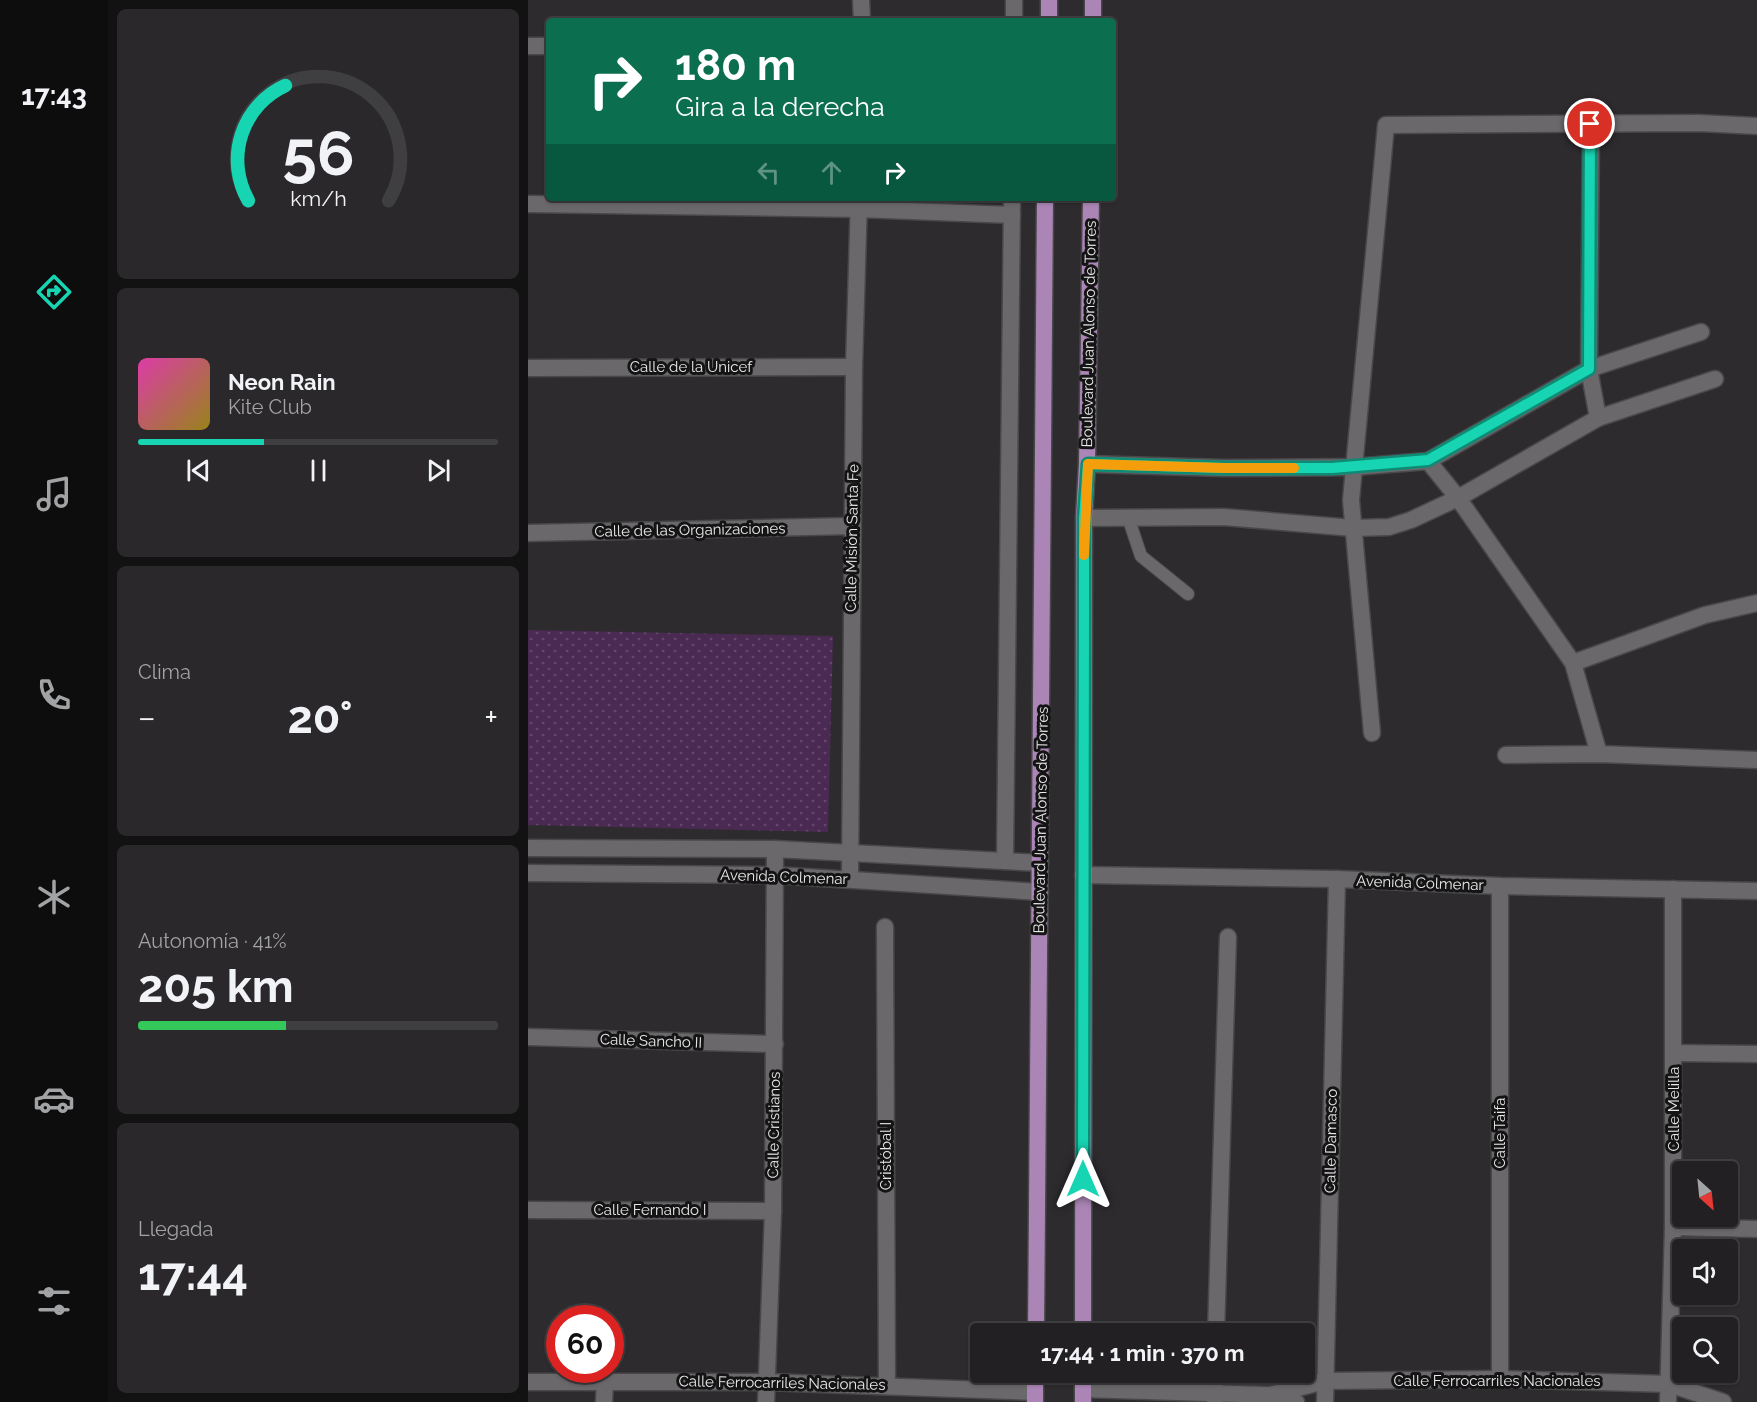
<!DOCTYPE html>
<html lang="es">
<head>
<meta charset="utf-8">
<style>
	:root { --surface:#222022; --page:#2a282a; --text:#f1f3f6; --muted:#a2a3a5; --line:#3f3e40; --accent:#17d5b2 }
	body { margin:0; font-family:Raleway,sans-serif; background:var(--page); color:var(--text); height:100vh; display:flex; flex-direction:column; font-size:22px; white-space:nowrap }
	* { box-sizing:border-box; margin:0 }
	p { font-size:20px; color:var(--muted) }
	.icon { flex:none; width:33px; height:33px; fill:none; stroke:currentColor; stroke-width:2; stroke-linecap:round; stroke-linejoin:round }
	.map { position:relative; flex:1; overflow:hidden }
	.panel { display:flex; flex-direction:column; gap:9px; padding:9px; background:#131213; width:420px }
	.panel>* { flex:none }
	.top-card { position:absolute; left:18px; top:18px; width:570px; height:183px; border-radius:6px; box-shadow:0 2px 4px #0004,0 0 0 2px var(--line); background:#0b6e4f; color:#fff; overflow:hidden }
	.needle { width:39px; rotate:153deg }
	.fabs { position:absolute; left:1144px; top:1161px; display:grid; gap:12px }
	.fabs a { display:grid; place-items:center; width:66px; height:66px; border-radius:6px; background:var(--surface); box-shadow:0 2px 4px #0004,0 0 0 2px var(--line); font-size:30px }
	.speed { position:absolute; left:18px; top:1305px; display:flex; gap:12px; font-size:30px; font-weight:700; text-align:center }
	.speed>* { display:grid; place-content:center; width:78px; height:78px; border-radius:50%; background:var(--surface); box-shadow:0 2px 4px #0004,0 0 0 2px var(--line); line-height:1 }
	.speed .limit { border:9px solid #d22; background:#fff; color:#111 }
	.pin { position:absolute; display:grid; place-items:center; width:51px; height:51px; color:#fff; margin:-26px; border:3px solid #fff; border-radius:50%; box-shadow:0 2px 6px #0007 }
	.me { position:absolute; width:66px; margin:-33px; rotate:0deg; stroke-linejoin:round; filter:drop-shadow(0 0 4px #0008) }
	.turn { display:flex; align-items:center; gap:21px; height:126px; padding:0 30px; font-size:27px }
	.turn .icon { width:78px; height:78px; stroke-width:2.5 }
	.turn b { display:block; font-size:42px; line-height:51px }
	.lanes { display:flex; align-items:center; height:57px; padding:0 30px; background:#0003; justify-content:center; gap:30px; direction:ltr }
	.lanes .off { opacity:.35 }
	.big { font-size:45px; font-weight:700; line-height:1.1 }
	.panel .card { flex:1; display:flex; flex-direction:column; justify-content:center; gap:9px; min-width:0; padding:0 21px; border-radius:9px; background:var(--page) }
	.panel .dial { align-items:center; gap:0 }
	.dial svg { height:156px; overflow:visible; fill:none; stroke:var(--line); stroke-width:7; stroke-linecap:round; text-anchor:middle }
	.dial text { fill:var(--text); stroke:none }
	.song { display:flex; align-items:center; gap:18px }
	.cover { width:72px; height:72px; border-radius:9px; background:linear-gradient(135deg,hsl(320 70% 55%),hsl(50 70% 35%)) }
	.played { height:6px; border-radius:3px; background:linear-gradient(90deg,var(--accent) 35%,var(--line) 35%) }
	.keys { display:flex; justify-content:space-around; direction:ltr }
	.heat { display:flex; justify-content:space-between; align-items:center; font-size:33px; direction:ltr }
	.charge { height:9px; border-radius:4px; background:linear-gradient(90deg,#34c759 41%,var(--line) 0) }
	.trip { position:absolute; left:442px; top:1323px; width:345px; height:60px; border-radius:6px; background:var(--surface); box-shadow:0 2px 4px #0004,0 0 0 2px var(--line); font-weight:700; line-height:60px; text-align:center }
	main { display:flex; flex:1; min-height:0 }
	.dock { display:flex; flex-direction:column; width:108px; justify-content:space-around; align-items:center; background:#0e0d0e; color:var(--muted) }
	.dock .icon { width:42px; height:42px }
	.dock .on { color:var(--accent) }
	.dock b { font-size:27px; color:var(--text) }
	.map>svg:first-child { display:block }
	.park { fill:url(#park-dots) }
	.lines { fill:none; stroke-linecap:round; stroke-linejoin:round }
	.service-casing { stroke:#484749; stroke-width:14 }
	.minor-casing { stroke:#484749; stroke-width:19 }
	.tertiary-casing { stroke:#484749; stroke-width:19 }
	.primary-casing { stroke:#484749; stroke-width:19 }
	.service { stroke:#6a686a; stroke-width:12 }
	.minor { stroke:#6a686a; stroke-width:16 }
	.tertiary { stroke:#6a686a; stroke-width:16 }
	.primary { stroke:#aa85b5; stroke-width:16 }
	.route-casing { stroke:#0f8a74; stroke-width:15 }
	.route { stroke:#17d5b2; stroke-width:10 }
	.slow { stroke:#f59e0b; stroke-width:10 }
	.labels { text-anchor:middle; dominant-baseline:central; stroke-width:6; stroke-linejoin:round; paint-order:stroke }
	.street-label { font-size:15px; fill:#e9e8e9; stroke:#151415 }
</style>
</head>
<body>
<main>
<nav class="dock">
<b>17:43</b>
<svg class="icon on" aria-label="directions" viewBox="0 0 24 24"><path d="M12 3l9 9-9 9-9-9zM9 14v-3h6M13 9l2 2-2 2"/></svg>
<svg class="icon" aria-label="music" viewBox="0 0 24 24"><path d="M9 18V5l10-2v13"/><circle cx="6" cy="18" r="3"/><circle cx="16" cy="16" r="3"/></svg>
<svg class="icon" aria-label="phone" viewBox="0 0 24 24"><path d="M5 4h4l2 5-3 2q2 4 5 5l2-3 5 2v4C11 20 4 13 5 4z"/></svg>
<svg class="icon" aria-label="climate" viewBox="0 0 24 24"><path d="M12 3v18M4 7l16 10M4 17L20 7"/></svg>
<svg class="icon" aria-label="car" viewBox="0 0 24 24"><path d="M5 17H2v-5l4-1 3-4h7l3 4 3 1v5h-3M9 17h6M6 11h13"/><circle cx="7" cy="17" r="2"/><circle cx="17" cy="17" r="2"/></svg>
<svg class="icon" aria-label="filters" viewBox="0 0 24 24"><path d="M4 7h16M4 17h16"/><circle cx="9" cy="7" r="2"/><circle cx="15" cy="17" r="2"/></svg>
</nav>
<section class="panel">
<div class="card dial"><svg viewBox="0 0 100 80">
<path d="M14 69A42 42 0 1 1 86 69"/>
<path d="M14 69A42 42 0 0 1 33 10" stroke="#17d5b2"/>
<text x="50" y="56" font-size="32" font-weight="700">56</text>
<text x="50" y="72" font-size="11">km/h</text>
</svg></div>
<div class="card">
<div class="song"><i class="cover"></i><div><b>Neon Rain</b><p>Kite Club</p></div></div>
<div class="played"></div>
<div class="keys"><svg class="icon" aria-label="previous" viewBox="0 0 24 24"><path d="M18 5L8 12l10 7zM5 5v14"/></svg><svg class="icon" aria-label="pause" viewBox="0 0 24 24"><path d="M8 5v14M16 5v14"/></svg><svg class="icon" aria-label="next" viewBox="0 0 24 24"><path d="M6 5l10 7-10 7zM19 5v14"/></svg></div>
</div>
<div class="card"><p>Clima</p>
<div class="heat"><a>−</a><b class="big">20°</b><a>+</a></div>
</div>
<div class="card"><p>Autonomía · 41%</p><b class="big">205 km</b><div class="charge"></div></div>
<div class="card"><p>Llegada</p><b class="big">17:44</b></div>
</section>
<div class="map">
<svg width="1229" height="1402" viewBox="0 0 1229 1402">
	<defs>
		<pattern id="park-dots" width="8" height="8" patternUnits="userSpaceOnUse" patternTransform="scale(1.5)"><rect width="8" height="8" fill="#4a2953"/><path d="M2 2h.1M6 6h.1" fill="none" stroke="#64486c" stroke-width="1.8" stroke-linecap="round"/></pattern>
	</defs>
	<rect width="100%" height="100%" fill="#2d2b2e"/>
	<!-- park -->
	<path class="park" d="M0,630L305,636L300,832L0,825Z"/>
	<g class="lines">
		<defs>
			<path id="service" d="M600,517L613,556L660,594"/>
			<g id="minor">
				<path d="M333,0L334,21"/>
				<path d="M486,21V0"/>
				<path d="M0,46H21"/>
				<path d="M1063,124L1061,369L1070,418"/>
				<path d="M0,204L331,209L484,215"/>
				<path d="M0,368L326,367"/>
				<path d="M900,461L930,498L1045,663L1177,615L1229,603"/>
				<path d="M559,464L696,468L826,467L900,461L1061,369L1173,332"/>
				<path d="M556,518L696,517L825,528L861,527L883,520L930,498L1070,418L1187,379"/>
				<path d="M0,533L324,526"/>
				<path d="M1045,663L1071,754"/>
				<path d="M844,733L823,500L858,125L1171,123L1229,126"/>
				<path d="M978,755L1071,754L1229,760"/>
				<path d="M0,848L247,849L512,863"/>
				<path d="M477,861L484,198"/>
				<path d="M0,873L246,875L512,892"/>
				<path d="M555,875L809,879L972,886L1229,891"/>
				<path d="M322,879L326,367L331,198"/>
				<path d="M972,886V1379"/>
				<path d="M357,927L359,1385"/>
				<path d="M0,1037L247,1044"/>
				<path d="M1146,1053L1229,1054"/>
				<path d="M0,1210L245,1211"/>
				<path d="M1145,1227L1229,1229"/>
				<path d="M688,1334L700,937"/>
				<path d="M76,1402L77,1381"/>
				<path d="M238,1402L245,1211L247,849"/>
				<path d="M687,1402V1372"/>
				<path d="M797,1402L809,879"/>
				<path d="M1140,1402L1145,1227V889"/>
			</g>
			<g id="tertiary">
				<path d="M0,1382H238L507,1392"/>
				<path d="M555,1389L742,1395L768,1402"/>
				<path d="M742,1395L797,1381L972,1379L1141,1384L1195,1402"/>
			</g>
			<g id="primary">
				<path d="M521,21V0"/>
				<path d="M565,21V0"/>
				<path d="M508,1334L517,198"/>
				<path d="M555,1334L556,518L559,464L563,198"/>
				<path d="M507,1372V1402"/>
				<path d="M555,1402V1372"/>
			</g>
		</defs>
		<!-- service casing -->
		<use href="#service" class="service-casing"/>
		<!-- minor casing -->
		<use href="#minor" class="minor-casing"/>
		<!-- tertiary casing -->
		<use href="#tertiary" class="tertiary-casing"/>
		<!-- primary casing -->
		<use href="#primary" class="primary-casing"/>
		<!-- service -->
		<use href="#service" class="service"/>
		<!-- minor -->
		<use href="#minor" class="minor"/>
		<!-- tertiary -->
		<use href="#tertiary" class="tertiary"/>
		<!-- primary -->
		<use href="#primary" class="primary"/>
	</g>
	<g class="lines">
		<defs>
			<path id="route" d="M555,1179L556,613V518L560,464L696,468H804L900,460L1061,369L1062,124"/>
		</defs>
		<!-- route casing -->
		<use href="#route" class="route-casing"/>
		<!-- route -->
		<use href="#route" class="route"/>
		<!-- slow -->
		<path class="slow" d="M556,555L560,464L696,468H766"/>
	</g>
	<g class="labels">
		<!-- street labels -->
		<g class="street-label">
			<text transform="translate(561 334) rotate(-89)">Boulevard Juan Alonso de Torres</text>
			<text x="163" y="367">Calle de la Unicef</text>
			<text transform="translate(162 530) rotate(-1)">Calle de las Organizaciones</text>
			<text transform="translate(324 538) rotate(-89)">Calle Misión Santa Fe</text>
			<text transform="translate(513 820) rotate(-89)">Boulevard Juan Alonso de Torres</text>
			<text transform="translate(256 877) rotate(2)">Avenida Colmenar</text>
			<text transform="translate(892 883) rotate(2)">Avenida Colmenar</text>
			<text transform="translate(123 1041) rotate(2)">Calle Sancho II</text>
			<text transform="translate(1146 1109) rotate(-90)">Calle Melilla</text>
			<text transform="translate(246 1125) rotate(-89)">Calle Cristianos</text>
			<text transform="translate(972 1133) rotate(-90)">Calle Taifa</text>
			<text transform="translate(803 1141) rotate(-89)">Calle Damasco</text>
			<text transform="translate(358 1156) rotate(-90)">Cristóbal I</text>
			<text x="122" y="1210">Calle Fernando I</text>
			<text x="969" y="1381">Calle Ferrocarriles Nacionales</text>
			<text transform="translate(254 1383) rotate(1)">Calle Ferrocarriles Nacionales</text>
		</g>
	</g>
</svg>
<div class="fabs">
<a><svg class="needle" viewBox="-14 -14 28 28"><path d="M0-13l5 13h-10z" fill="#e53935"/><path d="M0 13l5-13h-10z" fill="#a2a3a5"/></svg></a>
<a><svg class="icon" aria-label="sound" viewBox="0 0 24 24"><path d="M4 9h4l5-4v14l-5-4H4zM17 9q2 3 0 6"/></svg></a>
<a><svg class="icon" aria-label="search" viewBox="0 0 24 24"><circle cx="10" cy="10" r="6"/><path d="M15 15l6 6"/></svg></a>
</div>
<div class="speed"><div class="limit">60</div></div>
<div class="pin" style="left:1062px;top:124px;background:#d93025"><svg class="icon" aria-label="arrive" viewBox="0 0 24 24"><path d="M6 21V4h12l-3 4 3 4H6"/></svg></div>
<svg class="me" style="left:555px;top:1179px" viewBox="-20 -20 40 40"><path d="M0-17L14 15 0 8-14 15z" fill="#17d5b2" stroke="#fff" stroke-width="4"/></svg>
<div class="trip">17:44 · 1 min · 370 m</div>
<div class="top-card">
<div class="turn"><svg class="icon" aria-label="right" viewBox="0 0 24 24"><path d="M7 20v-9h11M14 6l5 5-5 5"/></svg><div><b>180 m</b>Gira a la derecha</div></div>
<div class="lanes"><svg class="icon off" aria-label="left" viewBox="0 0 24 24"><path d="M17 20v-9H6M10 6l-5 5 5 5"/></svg><svg class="icon off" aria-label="ahead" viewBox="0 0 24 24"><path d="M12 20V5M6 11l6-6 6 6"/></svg><svg class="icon" aria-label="right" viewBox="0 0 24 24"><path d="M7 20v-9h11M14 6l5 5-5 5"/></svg></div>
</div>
</div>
</main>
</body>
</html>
